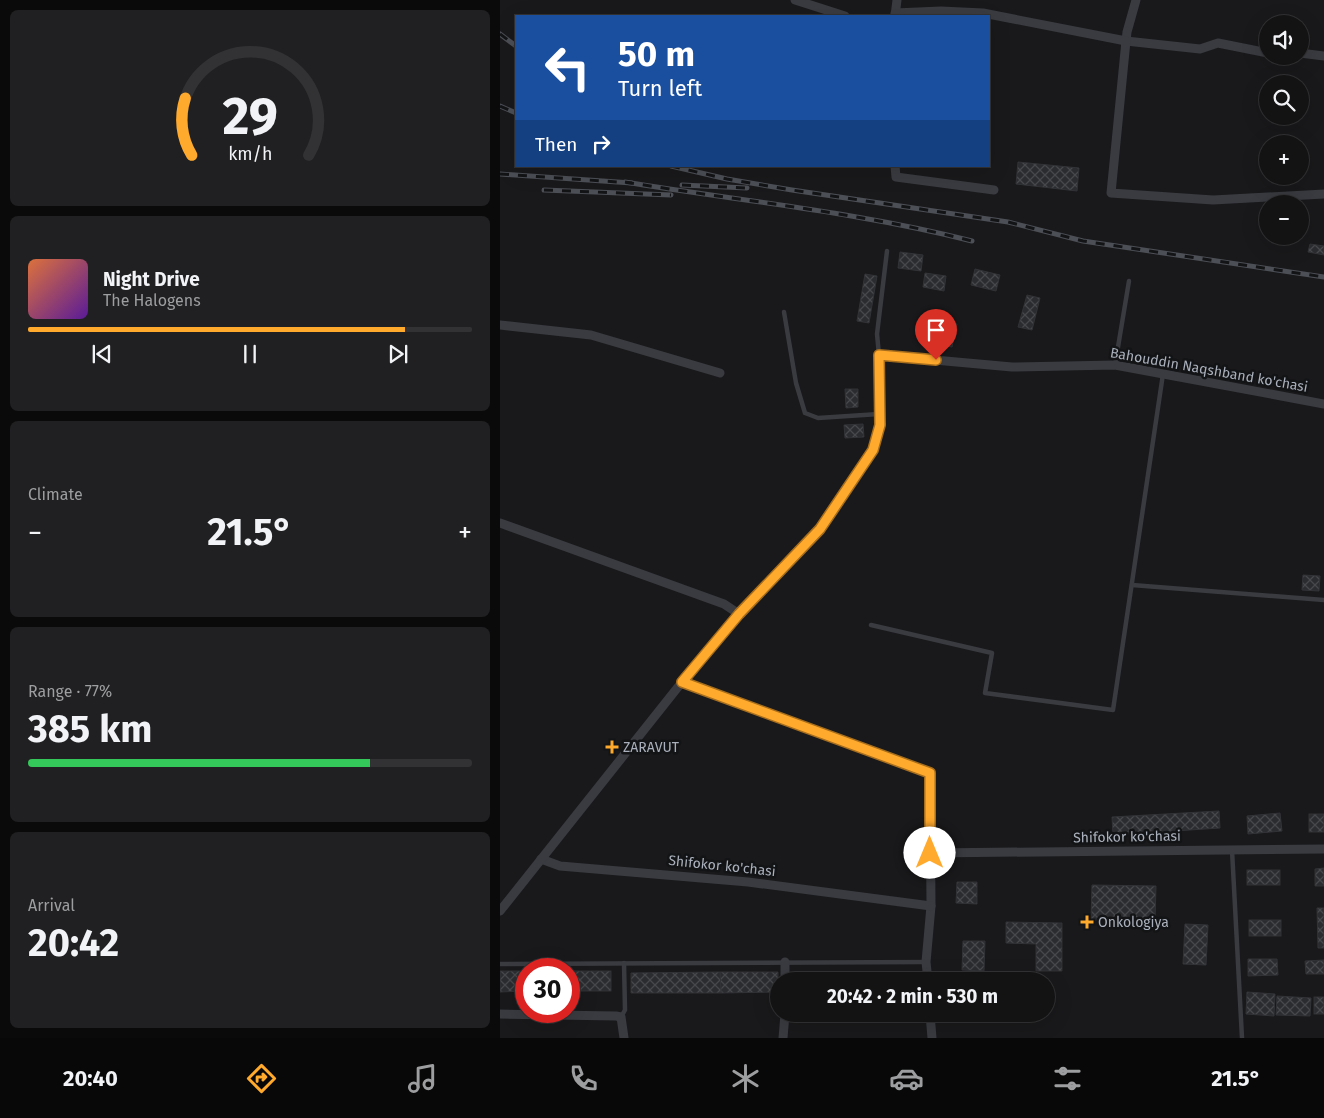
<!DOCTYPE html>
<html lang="en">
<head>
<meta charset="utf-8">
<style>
	:root { --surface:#131314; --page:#202022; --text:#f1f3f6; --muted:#9d9ea0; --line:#323234; --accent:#ffa92d }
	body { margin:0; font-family:"Fira Sans",sans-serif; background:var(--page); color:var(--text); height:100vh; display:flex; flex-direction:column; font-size:19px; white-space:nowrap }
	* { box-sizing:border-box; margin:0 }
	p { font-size:16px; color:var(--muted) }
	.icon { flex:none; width:28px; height:28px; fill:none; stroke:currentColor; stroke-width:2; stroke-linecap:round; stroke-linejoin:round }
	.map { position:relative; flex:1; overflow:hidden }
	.panel { display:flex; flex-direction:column; gap:10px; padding:10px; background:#0a0a0b; width:500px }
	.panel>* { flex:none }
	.guide { position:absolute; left:15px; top:15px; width:475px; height:152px; border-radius:0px; box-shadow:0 5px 20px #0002,0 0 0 1px var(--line); background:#1a4fa0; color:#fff; overflow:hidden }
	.fabs { position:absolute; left:759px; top:15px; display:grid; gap:10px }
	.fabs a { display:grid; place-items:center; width:50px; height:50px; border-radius:50%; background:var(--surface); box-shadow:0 5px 20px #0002,0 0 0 1px var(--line); font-size:25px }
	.speed { position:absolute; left:15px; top:958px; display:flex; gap:10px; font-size:25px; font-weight:700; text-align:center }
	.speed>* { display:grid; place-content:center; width:65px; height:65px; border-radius:50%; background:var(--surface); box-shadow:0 5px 20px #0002,0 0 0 1px var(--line); line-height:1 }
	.speed .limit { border:8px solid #d22; background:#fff; color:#111 }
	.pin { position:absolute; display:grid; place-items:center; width:42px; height:42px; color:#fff; margin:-51px -21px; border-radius:50% 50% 50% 0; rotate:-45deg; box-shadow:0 0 5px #0007 }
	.pin .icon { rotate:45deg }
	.me { position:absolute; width:55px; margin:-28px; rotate:0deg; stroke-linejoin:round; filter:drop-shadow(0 0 4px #0008) }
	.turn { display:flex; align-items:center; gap:18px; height:105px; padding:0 20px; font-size:22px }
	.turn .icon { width:65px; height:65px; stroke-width:2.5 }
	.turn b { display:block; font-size:35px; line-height:42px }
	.then { display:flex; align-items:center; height:48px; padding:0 20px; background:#0003; gap:10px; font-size:19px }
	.big { font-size:38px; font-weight:700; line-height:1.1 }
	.panel .widget { flex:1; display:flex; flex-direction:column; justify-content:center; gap:8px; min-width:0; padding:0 18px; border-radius:8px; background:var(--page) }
	.panel .dial { align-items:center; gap:0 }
	.dial svg { height:130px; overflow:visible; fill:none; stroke:var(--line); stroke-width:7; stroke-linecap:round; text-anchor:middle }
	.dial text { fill:var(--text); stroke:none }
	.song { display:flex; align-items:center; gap:15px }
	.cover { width:60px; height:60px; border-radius:8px; background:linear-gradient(135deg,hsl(20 70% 55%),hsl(270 70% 35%)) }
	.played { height:5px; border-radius:2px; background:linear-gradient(90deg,var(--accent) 85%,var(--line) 85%) }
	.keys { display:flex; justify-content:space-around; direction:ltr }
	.heat { display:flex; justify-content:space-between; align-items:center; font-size:28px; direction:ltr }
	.charge { height:8px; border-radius:4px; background:linear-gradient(90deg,#34c759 77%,var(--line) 0) }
	.trip { position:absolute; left:270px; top:972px; width:285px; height:50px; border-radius:25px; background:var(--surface); box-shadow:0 5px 20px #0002,0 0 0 1px var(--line); font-weight:700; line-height:50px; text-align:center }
	.tab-bar { display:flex; height:80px; justify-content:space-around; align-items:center; background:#080808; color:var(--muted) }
	.tab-bar .icon { width:35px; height:35px }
	.tab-bar .selected { color:var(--accent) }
	.tab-bar b { font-size:22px; color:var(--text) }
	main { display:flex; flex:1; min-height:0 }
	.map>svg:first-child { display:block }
	.building { fill:url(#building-cross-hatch); stroke:#323337 }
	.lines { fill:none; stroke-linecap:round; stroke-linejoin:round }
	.service { stroke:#393b40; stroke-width:4.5 }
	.minor { stroke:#393b40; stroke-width:9 }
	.rail-casing { stroke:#4c4f56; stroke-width:5 }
	.rail { stroke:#131416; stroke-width:3; stroke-dasharray:9; stroke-linecap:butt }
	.route-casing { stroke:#a66e1d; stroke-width:12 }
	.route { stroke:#ffa92d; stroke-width:9 }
	.poi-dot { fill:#ffa92d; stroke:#131416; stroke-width:2 }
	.labels { text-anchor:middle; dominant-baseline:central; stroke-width:5; stroke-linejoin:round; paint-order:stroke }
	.street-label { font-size:14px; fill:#aab1bc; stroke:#131416 }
	.poi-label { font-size:14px; fill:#aab1bc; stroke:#131416; text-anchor:start }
</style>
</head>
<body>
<main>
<section class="panel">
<div class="widget dial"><svg viewBox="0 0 100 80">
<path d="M14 69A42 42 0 1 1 86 69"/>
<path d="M14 69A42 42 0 0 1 10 34" stroke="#ffa92d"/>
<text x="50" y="56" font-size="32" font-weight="700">29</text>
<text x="50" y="72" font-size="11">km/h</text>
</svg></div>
<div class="widget">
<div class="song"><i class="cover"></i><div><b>Night Drive</b><p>The Halogens</p></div></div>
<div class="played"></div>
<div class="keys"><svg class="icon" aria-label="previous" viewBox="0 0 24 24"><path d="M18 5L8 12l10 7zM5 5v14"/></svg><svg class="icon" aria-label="pause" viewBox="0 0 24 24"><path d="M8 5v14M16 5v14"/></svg><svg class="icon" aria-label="next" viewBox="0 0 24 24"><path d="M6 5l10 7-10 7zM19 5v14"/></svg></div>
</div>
<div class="widget"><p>Climate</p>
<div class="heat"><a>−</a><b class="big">21.5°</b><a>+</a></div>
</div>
<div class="widget"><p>Range · 77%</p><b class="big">385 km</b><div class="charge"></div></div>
<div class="widget"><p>Arrival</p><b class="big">20:42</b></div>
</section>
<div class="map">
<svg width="824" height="1038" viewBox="0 0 824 1038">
	<defs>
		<pattern id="building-cross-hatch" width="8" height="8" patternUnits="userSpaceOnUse" patternTransform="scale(1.25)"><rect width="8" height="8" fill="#2b2c2f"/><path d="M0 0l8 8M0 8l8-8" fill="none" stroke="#47484b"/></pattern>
	</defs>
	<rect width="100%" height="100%" fill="#19191b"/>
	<!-- building -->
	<g class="building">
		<path d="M518,162L579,168L577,191L516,184Z"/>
		<path d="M810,244L824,246V255L808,252Z"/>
		<path d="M400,252L423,255L421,271L398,268Z"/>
		<path d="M475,269L500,275L496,291L471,285Z"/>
		<path d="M425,273L446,276L444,291L423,287Z"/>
		<path d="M365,274L377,276L369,323L357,321Z"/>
		<path d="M527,295L540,298L532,330L518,327Z"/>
		<path d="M441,321L457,324L452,347L436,344Z"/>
		<path d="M345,389H358V407L346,408Z"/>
		<path d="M363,424L364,437L345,438L344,425Z"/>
		<path d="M803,575L820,576L819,591L802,590Z"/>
		<path d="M719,811L720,828L613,835L612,817Z"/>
		<path d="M780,813L782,831L748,834L747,816Z"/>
		<rect x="809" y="814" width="15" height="18"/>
		<path d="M824,868V886H815V869Z"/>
		<rect x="747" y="870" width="33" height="15"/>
		<path d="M457,882H477V904L456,903Z"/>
		<path d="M592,885L656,886L655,921L591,920Z"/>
		<path d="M817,908H824V948H818Z"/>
		<rect x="749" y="920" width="32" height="16"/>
		<path d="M506,922L562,923V971H536V944L506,943Z"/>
		<path d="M685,924L708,925L706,965L683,964Z"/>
		<path d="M463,941H485L484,971L462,970Z"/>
		<path d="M748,959H777L778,975L748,976Z"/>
		<path d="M824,960V974H806L805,961Z"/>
		<path d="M0,971H26V991L0,992Z"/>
		<rect x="69" y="971" width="42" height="20"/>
		<path d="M220,972H278V992L221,993Z"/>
		<path d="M220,972L221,993H131V973Z"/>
		<rect x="354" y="972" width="57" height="9"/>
		<path d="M354,972V981H296V973Z"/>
		<path d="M747,992L775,994L774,1016L746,1014Z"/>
		<path d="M777,996L811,998L810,1016L776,1015Z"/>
		<rect x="814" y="997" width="10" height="17"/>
	</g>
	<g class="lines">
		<!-- service -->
		<g class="service">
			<path d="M284,312L296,383L305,413L318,418L379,414"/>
			<path d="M379,355L377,334L387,251"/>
			<path d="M615,365L629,281"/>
			<path d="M632,585L824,600"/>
			<path d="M371,625L492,653L485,693L613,710L663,374"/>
			<path d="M732,850L742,1038"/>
			<path d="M0,964L426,962"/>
			<path d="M121,1017L125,1010L124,963"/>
		</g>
		<!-- minor -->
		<g class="minor">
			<path d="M295,0L345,16"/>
			<path d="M636,0L627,32L626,41L700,49L718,43L768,53"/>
			<path d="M395,13L441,11L483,13L626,41L611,193L713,200L824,194"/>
			<path d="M395,16L397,0"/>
			<path d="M800,53L824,56"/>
			<path d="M395,166L396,177L494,190"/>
			<path d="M0,325L91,335L220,373"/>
			<path d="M0,523L224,604L239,614"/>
			<path d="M182,682L430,773L431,906L426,962L428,981"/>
			<path d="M431,853L824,849"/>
			<path d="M41,859L60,866L248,882L431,906"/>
			<path d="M0,911L182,682L239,614L319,529L373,450L380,425L379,355L512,367L615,365L824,404"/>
			<path d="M285,962V981"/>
			<path d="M0,1014L116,1016L121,1017L124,1038"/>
			<path d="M430,1014L432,1038"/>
			<path d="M283,1038L285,1014"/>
		</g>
		<defs>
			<g id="rail">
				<path d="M0,34L16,46"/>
				<path d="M0,106L16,113"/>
				<path d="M171,166L227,179L292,190L508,222L583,241L824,277"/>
				<path d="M0,174L132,183"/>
				<path d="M125,182C241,201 358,212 472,241"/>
				<path d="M182,185L247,188"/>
				<path d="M44,190L171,195"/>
			</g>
		</defs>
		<!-- rail casing -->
		<use href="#rail" class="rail-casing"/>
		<!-- rail -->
		<use href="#rail" class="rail"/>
	</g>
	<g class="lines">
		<defs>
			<path id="route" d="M430,853V773L182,682L239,614L320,529L373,450L380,425L379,355L436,360"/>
		</defs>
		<!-- route casing -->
		<use href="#route" class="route-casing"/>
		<!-- route -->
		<use href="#route" class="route"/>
	</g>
	<!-- markers -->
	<g class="poi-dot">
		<path d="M109.5 739.5h5v5h5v5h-5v5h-5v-5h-5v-5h5z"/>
		<path d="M584.5 914.5h5v5h5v5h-5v5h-5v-5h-5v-5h5z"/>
	</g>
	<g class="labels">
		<!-- street labels -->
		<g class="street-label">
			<text transform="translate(709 370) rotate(10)">Bahouddin Naqshband ko'chasi</text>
			<text transform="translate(627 837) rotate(-1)">Shifokor ko'chasi</text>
			<text transform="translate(222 866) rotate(6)">Shifokor ko'chasi</text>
		</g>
		<!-- poi labels -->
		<g class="poi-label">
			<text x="123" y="747">ZARAVUT</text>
			<text x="598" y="922">Onkologiya</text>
		</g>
	</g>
</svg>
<div class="fabs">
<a><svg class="icon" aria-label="sound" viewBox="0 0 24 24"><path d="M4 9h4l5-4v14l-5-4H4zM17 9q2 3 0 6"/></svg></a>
<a><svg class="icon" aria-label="search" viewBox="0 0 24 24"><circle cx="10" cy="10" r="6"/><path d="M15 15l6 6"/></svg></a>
<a>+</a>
<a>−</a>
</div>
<div class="speed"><div class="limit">30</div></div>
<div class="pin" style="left:436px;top:360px;background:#d93025"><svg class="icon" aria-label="arrive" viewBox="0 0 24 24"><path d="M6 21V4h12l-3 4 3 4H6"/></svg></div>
<svg class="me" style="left:430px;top:853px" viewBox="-20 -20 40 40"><circle r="19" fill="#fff"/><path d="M0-13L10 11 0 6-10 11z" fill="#ffa92d"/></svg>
<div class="trip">20:42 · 2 min · 530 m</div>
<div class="guide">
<div class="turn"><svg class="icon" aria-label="left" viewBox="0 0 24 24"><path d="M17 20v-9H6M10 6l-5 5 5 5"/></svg><div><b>50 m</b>Turn left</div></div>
<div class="then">Then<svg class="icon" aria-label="right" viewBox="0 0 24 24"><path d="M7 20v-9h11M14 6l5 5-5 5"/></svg></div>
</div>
</div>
</main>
<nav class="tab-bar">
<b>20:40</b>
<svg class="icon selected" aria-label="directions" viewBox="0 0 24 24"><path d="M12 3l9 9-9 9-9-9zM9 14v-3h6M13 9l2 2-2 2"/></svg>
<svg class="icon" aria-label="music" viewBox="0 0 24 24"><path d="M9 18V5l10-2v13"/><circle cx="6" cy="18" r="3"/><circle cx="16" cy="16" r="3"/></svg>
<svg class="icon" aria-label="phone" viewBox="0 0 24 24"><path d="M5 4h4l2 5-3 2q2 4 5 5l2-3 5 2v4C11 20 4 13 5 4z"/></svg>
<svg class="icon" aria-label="climate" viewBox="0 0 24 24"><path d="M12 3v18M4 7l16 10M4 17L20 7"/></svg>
<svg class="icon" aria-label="car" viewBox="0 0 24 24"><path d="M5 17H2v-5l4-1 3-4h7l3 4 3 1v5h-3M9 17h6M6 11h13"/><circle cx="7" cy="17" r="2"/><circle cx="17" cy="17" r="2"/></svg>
<svg class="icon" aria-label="filters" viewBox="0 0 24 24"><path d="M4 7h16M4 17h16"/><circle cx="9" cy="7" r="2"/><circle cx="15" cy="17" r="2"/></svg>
<b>21.5°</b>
</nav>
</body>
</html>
